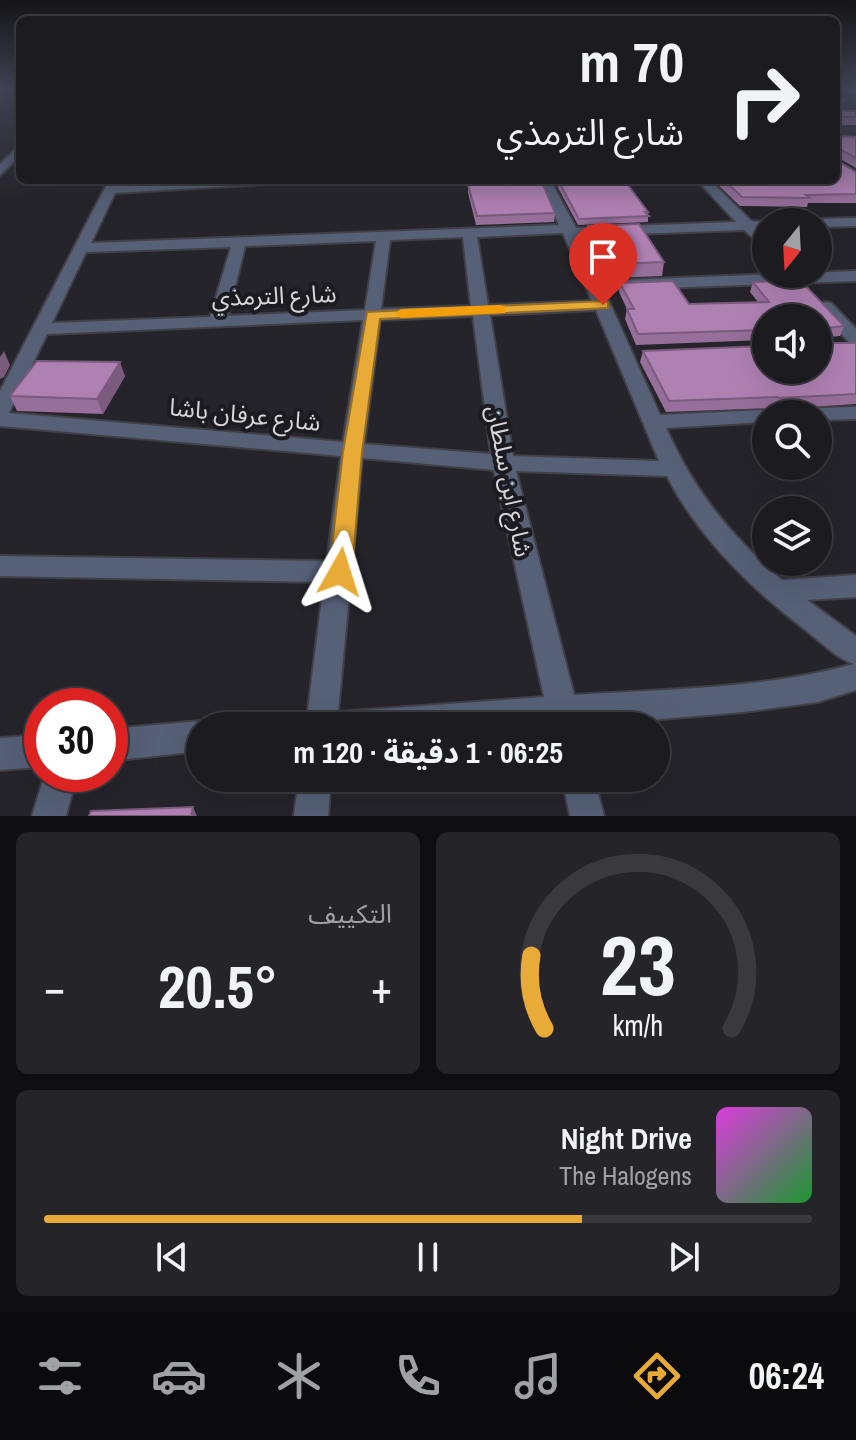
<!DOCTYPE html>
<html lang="ar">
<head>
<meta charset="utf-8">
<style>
	:root { --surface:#1c1b20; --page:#252429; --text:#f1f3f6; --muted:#a0a1a5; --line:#3a393e; --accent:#e9ab38 }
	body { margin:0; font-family:"Archivo Narrow","Noto Sans Arabic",sans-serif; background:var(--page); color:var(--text); direction:rtl; height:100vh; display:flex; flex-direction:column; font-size:30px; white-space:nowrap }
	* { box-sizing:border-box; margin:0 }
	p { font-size:26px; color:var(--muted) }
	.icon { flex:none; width:44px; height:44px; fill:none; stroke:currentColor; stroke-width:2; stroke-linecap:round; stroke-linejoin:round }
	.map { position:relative; height:816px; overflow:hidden; direction:ltr }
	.drawer { display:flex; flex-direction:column; gap:16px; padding:16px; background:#0f0f12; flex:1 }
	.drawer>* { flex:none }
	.top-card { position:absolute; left:16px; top:16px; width:824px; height:168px; border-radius:12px; box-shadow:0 8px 32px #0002,0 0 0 2px var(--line); direction:rtl; background:#1c1b20; color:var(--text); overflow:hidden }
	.needle { width:52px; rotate:198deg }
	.buttons { position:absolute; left:752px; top:208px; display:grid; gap:16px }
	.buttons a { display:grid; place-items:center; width:80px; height:80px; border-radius:50%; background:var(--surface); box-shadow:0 8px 32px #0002,0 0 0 2px var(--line); font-size:40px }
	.speed { position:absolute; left:24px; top:688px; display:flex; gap:16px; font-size:40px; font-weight:700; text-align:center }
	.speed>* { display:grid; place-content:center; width:104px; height:104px; border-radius:50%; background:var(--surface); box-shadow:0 8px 32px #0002,0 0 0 2px var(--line); line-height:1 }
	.speed .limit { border:12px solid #d22; background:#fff; color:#111 }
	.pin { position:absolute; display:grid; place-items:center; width:68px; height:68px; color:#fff; margin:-82px -34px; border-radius:50% 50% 50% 0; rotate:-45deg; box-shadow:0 0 8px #0007 }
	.pin .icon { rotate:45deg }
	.me { position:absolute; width:88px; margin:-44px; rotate:6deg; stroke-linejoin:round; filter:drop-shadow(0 0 6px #0008) }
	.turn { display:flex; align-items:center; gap:28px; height:168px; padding:0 24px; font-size:36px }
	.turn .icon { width:104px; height:104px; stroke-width:2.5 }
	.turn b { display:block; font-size:56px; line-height:68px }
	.big { font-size:60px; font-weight:700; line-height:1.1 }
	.drawer .widget { flex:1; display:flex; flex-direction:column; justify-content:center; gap:12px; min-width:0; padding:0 28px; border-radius:12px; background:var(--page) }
	.drawer .dial { align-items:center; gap:0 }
	.dial svg { height:208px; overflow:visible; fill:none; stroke:var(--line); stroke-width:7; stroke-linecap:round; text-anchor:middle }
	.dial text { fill:var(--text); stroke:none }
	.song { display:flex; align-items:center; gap:24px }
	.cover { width:96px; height:96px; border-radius:12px; background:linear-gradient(135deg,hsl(300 70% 55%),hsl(130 70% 35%)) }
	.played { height:8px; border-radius:4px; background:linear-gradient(90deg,var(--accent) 70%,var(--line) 70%) }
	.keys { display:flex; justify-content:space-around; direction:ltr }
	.heat { display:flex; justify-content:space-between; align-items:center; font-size:44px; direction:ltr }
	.drawer .tiles { flex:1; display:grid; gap:16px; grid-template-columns:1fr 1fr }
	.widget:last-child { grid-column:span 2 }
	.trip { position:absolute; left:186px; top:712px; width:484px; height:80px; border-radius:40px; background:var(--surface); box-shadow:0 8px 32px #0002,0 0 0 2px var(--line); font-weight:700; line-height:80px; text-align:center; direction:rtl }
	.menu { display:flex; height:128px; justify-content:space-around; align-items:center; background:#0b0b0d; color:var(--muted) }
	.menu .icon { width:56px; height:56px }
	.menu .current { color:var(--accent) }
	.menu b { font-size:36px; color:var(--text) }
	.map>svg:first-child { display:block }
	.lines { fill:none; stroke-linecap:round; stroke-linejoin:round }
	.minor-casing { stroke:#424047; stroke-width:4 }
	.minor { fill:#566178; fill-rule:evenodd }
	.wall { fill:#966f9a }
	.shaded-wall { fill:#7a5a7d }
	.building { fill:#af81b3; stroke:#7a5a7d; stroke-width:2 }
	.route { fill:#e9ab38; stroke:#976f24; stroke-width:2 }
	.slow { fill:#f59e0b }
	.labels { text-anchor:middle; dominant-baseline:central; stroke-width:8; stroke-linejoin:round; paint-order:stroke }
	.street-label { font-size:24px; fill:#d7d6da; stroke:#1c1b21 }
</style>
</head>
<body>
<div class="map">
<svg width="856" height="816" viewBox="0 0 856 816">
	<rect width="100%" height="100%" fill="#26242b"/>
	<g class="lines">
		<defs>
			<g id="minor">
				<path d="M836,88H856V92L836,93Z"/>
				<path d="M20,145V155L0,175V164Z"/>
				<path d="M109,180H121L119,185L270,180L264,184L115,193L91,243L559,225L538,180H631L625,184L553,185L576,228L736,222L697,180H710L751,221L770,222H766V229H759L766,237V249L744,230L578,236L600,281L856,271V281L604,290L660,415L766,410L775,414H766V422L666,428C694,491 729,534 782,580L856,575V597L807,600L856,636V690L818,702L743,712L581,726H306L324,582L0,576V556L327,561L341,456L0,426V391ZM563,233L592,301L488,305L477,237ZM463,237L471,306L381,309L390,240ZM376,241L365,310L228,316L245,246ZM231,247L210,317L52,323L86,252ZM596,310L659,461L513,456L490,315ZM473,316L491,454L364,444L380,320ZM363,320L343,442L9,413L47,334ZM362,458L494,470L544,697L338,712ZM516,471L667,476C699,539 753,590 808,632C823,644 837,658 854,664C764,689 667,689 574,695Z"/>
				<path d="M856,218V226L818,227V222H812L818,219Z"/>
				<path d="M825,302L831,303L856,329V344L850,343L819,311L817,307Z"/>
				<path d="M856,407V419L818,420V414H808L818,408Z"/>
				<path d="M200,721L211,726H200V751L110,761V729Z"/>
				<path d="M42,735V767L0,770V738Z"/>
				<path d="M45,774H77L66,816H32Z"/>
				<path d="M299,778H331L328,816H294Z"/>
				<path d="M562,778H594L604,816H570Z"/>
			</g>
		</defs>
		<!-- minor casing -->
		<use href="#minor" class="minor-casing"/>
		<!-- minor -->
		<use href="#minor" class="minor"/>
	</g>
	<!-- wall -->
	<g class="wall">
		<rect x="836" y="117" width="20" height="8"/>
		<path d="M837,136L856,137V168L837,157Z"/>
		<path d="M856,172V203H808L807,207L740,206L713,180H836Z"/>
		<path d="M471,180H541L555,213L554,222L476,225L468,193V185L473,184Z"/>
		<path d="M559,182L648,212V222L578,225L558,188Z"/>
		<path d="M588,226L664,262L662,276L611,278L599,255H595L587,239Z"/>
		<path d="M753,282L844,326L840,336L820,338V343H856V404L779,409L778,411L773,408L666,412L640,362L643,351L818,370L766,318V340L636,345L625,319L627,309L619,292L620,283L689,304L758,302L750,292Z"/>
		<path d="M125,376L103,414L17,411L10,396Z"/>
	</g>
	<!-- shaded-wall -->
	<g class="shaded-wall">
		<path d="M844,100L842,107L836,108V101Z"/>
		<path d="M4,351L10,365L4,377L0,379V357Z"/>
		<path d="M120,362L125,376L103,414L97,399Z"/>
		<path d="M193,807L197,816H191Z"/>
	</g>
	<!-- building -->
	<g class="building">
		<path d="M836,96L844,100L836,101V111H856V117H836Z"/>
		<path d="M836,127L837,136L856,137V158L838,148L836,159Z"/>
		<path d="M836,160L856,172V194L806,195L810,198L742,197L724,180H836Z"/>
		<path d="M474,180H541L555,213L477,216L468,185L476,184Z"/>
		<path d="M625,181L648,212H645L649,216L579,219L559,182Z"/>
		<path d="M639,224L664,262L613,264L601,242L597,243L588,226Z"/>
		<path d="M673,281L689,304L769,302L753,282L801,281L844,326L820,329V343H856V394L780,398L782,400L777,397L669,401L643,351L766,346V370H818V318H766V330L638,334L627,309H634L620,283Z"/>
		<path d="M37,361L120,362L97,399L10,396Z"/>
		<path d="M193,807L191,816H89L91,811Z"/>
	</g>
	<!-- sky -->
	<linearGradient id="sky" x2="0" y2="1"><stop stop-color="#151418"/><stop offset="0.44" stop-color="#414555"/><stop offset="1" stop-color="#414555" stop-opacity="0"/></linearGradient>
	<rect width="856" height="202" fill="url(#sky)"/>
	<!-- route -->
	<path class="route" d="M603,301L608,302V308L380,319L362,452L352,572L349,579L340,582L332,579L329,572L343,452L367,312Z"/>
	<!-- slow -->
	<path class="slow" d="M499,305L505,306V313L401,318L394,314L401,309Z"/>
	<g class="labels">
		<!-- street labels -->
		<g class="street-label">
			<text transform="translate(274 295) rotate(-2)">شارع الترمذي</text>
			<text transform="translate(245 414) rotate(6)">شارع عرفان باشا</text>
			<text transform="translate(510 481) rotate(79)">شارع ابن سلطان</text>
		</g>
	</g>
</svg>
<div class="buttons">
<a><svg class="needle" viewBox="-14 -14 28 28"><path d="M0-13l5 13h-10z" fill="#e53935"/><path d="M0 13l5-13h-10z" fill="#a0a1a5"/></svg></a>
<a><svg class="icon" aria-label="sound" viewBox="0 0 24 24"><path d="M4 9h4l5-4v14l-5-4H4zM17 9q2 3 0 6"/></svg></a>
<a><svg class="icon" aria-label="search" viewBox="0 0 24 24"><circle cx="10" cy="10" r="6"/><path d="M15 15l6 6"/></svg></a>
<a><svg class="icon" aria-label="layers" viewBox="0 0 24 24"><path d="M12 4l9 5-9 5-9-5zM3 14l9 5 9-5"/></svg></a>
</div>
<div class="speed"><div class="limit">30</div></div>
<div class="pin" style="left:603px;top:305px;background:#d93025"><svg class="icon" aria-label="arrive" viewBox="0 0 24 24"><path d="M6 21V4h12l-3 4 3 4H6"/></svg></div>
<svg class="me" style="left:340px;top:572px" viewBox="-20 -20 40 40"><path d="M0-17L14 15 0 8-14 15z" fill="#e9ab38" stroke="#fff" stroke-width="4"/></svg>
<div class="trip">06:25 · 1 دقيقة · 120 m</div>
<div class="top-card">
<div class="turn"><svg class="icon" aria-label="right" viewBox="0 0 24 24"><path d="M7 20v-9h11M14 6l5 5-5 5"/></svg><div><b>70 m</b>شارع الترمذي</div></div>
</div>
</div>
<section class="drawer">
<div class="tiles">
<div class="widget dial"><svg viewBox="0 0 100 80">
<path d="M14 69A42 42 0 1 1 86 69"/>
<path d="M14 69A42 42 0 0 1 9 41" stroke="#e9ab38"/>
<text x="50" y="56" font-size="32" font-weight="700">23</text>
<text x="50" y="72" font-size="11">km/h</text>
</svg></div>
<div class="widget"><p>التكييف</p>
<div class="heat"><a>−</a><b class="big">20.5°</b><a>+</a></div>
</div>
<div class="widget">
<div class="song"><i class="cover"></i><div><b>Night Drive</b><p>The Halogens</p></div></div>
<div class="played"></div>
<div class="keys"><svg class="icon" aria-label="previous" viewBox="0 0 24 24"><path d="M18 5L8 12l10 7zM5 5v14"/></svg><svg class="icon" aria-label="pause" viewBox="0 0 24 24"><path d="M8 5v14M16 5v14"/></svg><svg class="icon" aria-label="next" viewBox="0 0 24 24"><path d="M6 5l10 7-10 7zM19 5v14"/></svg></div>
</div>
</div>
</section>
<nav class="menu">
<b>06:24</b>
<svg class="icon current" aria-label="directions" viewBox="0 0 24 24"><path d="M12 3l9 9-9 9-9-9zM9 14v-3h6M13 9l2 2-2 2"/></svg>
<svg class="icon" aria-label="music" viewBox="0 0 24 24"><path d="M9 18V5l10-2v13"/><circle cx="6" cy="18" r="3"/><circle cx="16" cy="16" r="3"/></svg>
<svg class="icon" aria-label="phone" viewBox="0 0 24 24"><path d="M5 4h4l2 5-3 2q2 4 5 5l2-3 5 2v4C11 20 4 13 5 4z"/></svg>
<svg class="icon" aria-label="climate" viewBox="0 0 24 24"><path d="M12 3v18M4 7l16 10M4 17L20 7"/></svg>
<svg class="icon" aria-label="car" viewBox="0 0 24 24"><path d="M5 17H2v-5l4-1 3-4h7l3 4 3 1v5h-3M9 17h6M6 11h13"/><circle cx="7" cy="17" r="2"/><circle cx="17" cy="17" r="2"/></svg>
<svg class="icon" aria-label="filters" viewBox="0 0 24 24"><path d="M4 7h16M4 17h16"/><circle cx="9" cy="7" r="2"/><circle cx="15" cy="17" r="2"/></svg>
</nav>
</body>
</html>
